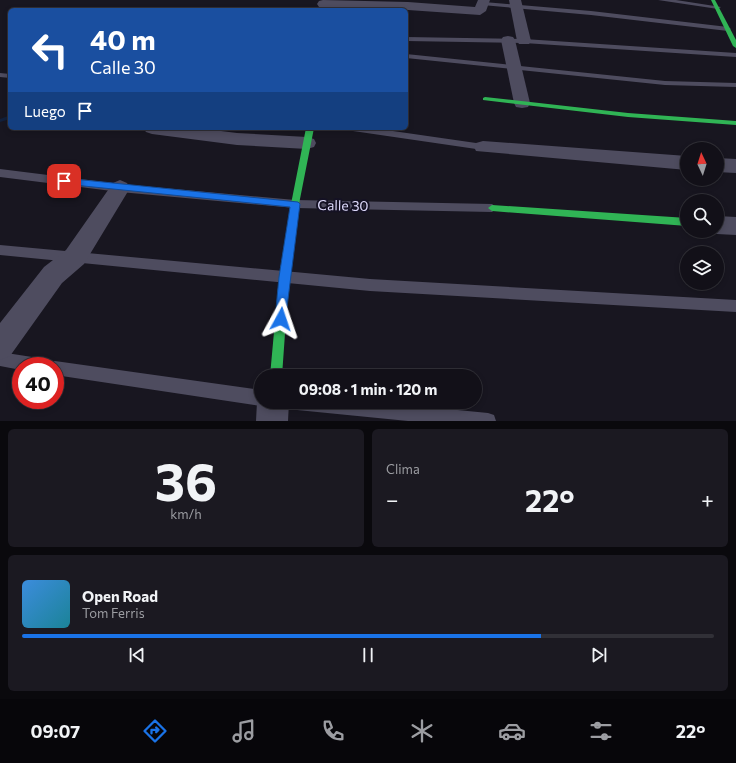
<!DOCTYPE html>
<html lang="es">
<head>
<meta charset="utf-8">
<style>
	:root { --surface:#121018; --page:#1b1921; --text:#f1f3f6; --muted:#9c9da2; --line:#313037; --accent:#1a73e8 }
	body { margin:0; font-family:Commissioner,sans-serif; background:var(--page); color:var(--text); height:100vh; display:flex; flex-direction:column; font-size:15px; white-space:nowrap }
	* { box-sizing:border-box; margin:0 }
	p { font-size:13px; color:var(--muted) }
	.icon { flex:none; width:22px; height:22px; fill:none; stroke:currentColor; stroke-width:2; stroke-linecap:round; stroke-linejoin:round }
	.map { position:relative; height:421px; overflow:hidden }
	.sheet { display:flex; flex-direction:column; gap:8px; padding:8px; background:#0a090d; flex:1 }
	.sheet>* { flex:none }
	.banner { position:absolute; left:8px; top:8px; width:400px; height:122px; border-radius:6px; box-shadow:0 2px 6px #0003,0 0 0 1px var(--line); background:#1a4fa0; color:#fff; overflow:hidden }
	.needle { width:26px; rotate:356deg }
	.tools { position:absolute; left:680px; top:142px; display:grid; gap:8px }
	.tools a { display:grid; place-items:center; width:44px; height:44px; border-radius:50%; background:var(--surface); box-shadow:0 2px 6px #0003,0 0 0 1px var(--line); font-size:20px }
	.speed { position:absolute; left:12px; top:357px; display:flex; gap:8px; font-size:20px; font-weight:700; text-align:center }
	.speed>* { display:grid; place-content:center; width:52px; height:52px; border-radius:50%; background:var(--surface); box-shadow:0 2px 6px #0003,0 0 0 1px var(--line); line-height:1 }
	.speed .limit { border:6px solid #d22; background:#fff; color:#111 }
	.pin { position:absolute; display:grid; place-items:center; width:34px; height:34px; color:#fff; margin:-17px; border-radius:8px; box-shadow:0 2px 6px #0006 }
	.me { position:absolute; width:44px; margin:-22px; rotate:5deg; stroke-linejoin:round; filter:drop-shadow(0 0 3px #0008) }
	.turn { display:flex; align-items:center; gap:14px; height:84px; padding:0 16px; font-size:18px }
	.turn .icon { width:52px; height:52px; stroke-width:2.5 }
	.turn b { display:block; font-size:28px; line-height:34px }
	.then { display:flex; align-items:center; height:38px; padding:0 16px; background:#0003; gap:8px; font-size:15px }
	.big { font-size:30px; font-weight:700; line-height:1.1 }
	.sheet .widget { flex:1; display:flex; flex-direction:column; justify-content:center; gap:6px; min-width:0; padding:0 14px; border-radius:6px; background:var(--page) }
	.sheet .dial { align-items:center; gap:0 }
	.dial b { font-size:52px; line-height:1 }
	.song { display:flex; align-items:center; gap:12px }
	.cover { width:48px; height:48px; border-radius:6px; background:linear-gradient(135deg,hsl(210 70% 55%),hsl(190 70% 35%)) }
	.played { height:4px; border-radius:2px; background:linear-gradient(90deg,var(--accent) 75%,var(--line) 75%) }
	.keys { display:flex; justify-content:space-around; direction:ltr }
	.heat { display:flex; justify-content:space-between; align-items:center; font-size:22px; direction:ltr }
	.sheet .tiles { flex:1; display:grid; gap:8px; grid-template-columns:1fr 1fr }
	.widget:last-child { grid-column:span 2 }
	.trip { position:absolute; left:254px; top:369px; width:228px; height:40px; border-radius:20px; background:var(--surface); box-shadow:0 2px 6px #0003,0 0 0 1px var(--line); font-weight:700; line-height:40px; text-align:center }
	.tab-bar { display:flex; height:64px; justify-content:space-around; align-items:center; background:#07060a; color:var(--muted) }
	.tab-bar .icon { width:28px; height:28px }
	.tab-bar .selected { color:var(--accent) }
	.tab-bar b { font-size:18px; color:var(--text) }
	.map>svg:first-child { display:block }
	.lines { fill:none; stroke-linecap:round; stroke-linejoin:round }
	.stream { fill:#12203b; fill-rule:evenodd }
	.lane { fill:#4e4c5f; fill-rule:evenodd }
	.street { fill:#4e4c5f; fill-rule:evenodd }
	.fast { fill:#30b455; fill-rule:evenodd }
	.route { fill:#1a73e8; stroke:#114b97 }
	.labels { text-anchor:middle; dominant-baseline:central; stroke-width:4; stroke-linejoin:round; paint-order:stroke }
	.street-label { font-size:14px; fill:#ddd9fa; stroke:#151224 }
</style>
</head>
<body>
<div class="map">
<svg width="736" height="421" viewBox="0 0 736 421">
	<rect width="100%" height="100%" fill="#181620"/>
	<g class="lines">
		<!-- stream -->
		<path class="stream" d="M8,116H10V119L0,122V119Z"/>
		<!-- lane -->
		<g class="lane">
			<path d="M658,0H676L721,7L718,9Z"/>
			<path d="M484,2L591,11L728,27L731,29L728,31L591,15L482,5V3Z"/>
			<path d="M406,37L524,39L736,53V57L524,43L406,41Z"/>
			<path d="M406,54L665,81L736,83V87L665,85L406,58Z"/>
			<path d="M0,73L10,74V78L0,77Z"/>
			<path d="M348,128H372L483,144L488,147L483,150L353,131Z"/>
			<path d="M0,169L120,184L295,200L492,204L497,208L492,212L295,208L120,192L0,177Z"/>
			<path d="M0,245L370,279L736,300V312L370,291L0,255Z"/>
			<path d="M0,352L45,359L51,362L55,361L261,390V402H267L261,406L55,375V366H21V370L0,366Z"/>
			<path d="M289,402H376L488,413L494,415L496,421H408L297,410L291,408Z"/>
		</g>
		<!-- street -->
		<g class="street">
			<path d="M323,0L408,2L475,7L478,0H490L486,11L480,15L408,10L319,7L317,4L319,1Z"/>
			<path d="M509,0H521L531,41L529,44H519L517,41Z"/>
			<path d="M508,36L513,37L515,40L530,103L528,107L522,108L516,107L514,103L501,40L503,37Z"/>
			<path d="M143,128H197L237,133L307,137L314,139L316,143L314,147L307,149L237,145L152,134L146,132Z"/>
			<path d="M483,141L687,156V170L476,151L474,147L476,143Z"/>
			<path d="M717,158L736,159V173L717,172Z"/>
			<path d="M120,180L127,183L130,188L84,264L62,283L10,356L0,360V323L44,267L66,250L113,183Z"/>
			<path d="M717,216L736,217V235L717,234L709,231H717Z"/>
			<path d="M261,393V402H289L288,421H256L257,402Z"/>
		</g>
		<!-- fast -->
		<g class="fast">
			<path d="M711,0H715L736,40V48L733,46Z"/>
			<path d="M485,97L628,113L736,121V125L628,117L483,100V98Z"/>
			<path d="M306,128H314L299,204L289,277L282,376H270L279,277L291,204Z"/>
			<path d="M492,205L687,218V226L492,211L488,208Z"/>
		</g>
	</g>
	<!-- route -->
	<path class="route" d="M64,178L298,202L300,204L285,323L281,325L277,323L275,319L279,277L290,207L64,184L60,181Z"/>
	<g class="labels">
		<!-- street labels -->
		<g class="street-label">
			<text transform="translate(343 205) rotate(1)">Calle 30</text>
		</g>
	</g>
</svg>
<div class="tools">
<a><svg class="needle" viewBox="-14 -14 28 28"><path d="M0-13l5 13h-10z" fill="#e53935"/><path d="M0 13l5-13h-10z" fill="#9c9da2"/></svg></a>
<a><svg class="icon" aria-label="search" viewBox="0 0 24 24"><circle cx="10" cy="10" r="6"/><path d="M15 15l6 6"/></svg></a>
<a><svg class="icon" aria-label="layers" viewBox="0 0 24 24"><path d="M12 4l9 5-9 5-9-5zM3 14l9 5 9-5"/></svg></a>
</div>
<div class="speed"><div class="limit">40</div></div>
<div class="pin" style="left:64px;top:181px;background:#d93025"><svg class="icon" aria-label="arrive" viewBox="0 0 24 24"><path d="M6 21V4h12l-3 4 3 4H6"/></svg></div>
<svg class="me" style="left:281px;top:319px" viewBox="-20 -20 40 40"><path d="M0-17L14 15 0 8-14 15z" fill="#1a73e8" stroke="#fff" stroke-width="4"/></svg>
<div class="trip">09:08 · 1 min · 120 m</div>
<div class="banner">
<div class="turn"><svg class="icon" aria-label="left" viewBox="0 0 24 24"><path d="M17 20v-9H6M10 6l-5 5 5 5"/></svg><div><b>40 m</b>Calle 30</div></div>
<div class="then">Luego<svg class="icon" aria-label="arrive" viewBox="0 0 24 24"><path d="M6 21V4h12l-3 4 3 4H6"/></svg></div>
</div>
</div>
<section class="sheet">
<div class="tiles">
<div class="widget dial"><b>36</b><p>km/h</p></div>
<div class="widget"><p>Clima</p>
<div class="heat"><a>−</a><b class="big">22°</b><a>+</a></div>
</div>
<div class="widget">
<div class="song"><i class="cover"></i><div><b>Open Road</b><p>Tom Ferris</p></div></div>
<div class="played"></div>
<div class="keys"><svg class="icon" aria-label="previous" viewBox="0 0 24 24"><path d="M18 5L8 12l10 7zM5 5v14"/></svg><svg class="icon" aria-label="pause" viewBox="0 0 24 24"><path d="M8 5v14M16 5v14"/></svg><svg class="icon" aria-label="next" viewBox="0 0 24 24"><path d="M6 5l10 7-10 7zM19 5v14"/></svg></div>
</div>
</div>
</section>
<nav class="tab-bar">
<b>09:07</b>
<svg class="icon selected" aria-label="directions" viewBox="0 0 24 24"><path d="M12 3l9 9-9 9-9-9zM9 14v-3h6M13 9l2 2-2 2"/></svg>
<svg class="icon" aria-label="music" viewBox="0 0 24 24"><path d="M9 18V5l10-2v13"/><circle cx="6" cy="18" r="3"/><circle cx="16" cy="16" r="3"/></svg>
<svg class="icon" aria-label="phone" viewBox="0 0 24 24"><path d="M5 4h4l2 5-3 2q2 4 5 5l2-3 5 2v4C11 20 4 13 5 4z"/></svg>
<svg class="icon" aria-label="climate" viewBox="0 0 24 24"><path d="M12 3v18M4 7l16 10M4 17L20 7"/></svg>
<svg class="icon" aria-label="car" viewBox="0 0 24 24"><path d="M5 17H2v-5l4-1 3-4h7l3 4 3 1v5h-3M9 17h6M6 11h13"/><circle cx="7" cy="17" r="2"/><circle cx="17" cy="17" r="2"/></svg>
<svg class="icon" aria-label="filters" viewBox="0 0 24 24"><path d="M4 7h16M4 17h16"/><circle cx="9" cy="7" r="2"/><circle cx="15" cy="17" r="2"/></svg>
<b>22°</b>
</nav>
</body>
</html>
